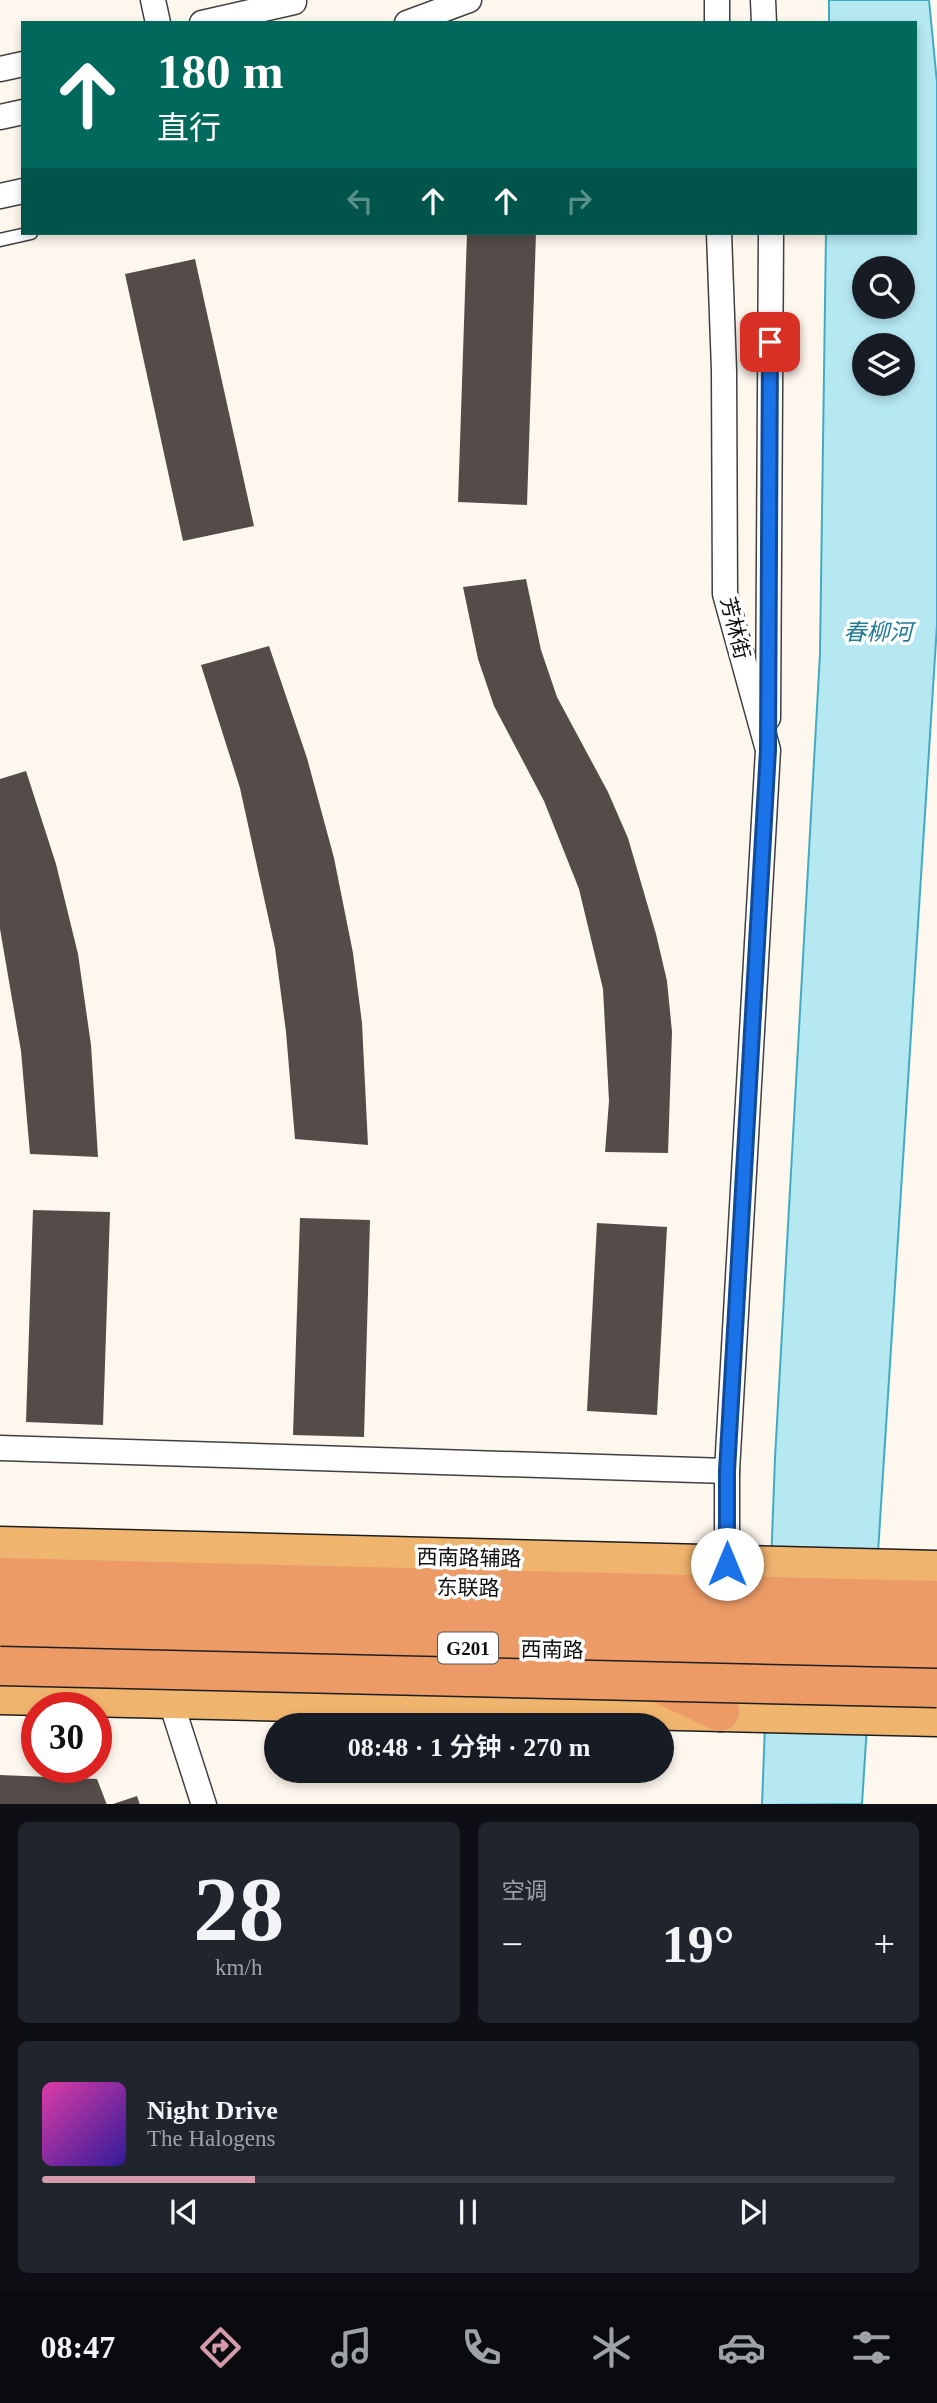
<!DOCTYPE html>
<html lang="zh">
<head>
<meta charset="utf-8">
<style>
	:root { --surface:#171b24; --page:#20242c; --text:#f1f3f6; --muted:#9ea1a6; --line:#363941; --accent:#d59bac }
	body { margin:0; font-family:"Times New Roman","Noto Sans SC",serif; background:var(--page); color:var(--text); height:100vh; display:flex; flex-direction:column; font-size:26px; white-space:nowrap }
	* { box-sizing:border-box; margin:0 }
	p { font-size:23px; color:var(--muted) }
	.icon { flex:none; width:38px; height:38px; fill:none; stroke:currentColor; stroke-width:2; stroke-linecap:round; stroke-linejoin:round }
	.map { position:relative; height:1804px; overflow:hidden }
	.details { display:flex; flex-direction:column; gap:18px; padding:18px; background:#0d0f14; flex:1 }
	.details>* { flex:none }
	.hud { position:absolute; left:21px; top:21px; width:896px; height:214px; border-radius:0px; box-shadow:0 4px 10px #0003; background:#00695c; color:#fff; overflow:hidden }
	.fabs { position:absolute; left:852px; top:256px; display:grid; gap:14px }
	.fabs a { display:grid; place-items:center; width:63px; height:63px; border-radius:50%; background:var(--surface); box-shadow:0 4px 10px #0003; font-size:35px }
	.speed { position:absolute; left:21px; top:1692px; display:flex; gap:14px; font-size:35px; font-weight:700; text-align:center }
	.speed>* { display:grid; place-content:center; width:91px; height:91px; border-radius:50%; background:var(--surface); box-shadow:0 4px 10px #0003; line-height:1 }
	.speed .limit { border:10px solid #d22; background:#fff; color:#111 }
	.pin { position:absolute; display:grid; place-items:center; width:60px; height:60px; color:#fff; margin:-30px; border-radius:14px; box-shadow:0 4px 10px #0006 }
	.me { position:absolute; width:77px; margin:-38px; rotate:0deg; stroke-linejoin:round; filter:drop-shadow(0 0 5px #0008) }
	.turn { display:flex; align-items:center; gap:24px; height:147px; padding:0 21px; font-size:32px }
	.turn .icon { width:91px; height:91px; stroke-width:2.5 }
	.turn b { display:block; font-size:49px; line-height:60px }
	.lanes { display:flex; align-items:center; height:66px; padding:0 21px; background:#0003; justify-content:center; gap:35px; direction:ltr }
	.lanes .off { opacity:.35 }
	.big { font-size:52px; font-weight:600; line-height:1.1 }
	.details .widget { flex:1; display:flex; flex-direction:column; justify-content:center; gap:10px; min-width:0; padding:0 24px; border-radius:10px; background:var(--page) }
	.details .dial { align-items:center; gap:0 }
	.dial b { font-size:91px; line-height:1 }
	.song { display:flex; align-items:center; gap:21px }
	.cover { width:84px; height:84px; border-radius:10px; background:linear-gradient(135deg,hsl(320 70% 55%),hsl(250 70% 35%)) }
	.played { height:7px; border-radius:4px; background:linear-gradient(90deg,var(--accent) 25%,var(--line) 25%) }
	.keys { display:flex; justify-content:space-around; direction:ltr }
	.heat { display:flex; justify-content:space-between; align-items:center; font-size:38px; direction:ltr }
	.details .tiles { flex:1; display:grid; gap:18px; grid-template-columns:1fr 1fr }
	.widget:last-child { grid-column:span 2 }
	.trip { position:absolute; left:264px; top:1713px; width:410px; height:70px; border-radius:35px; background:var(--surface); box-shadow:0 4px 10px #0003; font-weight:600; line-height:70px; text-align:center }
	.tabs { display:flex; height:112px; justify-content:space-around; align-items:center; background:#090b0e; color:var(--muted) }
	.tabs .icon { width:49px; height:49px }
	.tabs .current { color:var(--accent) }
	.tabs b { font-size:32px; color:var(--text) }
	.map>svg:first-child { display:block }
	.water { fill:#b6e8f2; stroke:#42abc4; stroke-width:2; fill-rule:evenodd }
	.building { fill:#554c4a }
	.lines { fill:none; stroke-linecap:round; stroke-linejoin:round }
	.service-casing { stroke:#404040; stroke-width:15 }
	.minor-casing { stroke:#404040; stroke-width:27 }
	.primary-casing { stroke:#1e1e1e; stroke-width:41 }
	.trunk-casing { stroke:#1e1e1e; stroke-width:41 }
	.service { stroke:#fff; stroke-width:12 }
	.minor { stroke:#fff; stroke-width:24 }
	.primary { stroke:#efb46d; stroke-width:38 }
	.trunk { stroke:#ec9b66; stroke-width:38 }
	.trunk-bridge-casing { stroke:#1e1e1e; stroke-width:41; stroke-linecap:butt }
	.trunk-bridge { stroke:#ec9b66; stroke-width:38 }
	.route-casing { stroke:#114b97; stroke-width:18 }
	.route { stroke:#1a73e8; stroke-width:12 }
	.labels { text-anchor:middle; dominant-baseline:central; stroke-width:7; stroke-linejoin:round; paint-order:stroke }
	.shield { fill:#fff; stroke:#565656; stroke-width:2 }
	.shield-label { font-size:19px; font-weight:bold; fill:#0d0d0d }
	.street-label { font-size:21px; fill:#0d0d0d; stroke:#fff }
	.water-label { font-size:23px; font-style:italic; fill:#1f7b96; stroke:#fff }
</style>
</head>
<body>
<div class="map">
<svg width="937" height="1805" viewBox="0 0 937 1805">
	<rect width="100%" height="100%" fill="#fef7ee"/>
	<!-- water -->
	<path class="water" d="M829,0H929L937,83V625L862,1804L762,1805L775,1458L820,654L826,233H915V23H829ZM864,268H903V306H864ZM864,345H903V383H864Z"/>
	<!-- building -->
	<g class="building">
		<path d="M467,233H536L527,505L458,502Z"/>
		<path d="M195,259L254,526L183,541L125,274Z"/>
		<path d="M526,579L541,650L557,697L608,792L628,838L656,934L667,981L672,1032L668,1153L605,1152L609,1101L603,989L579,889L544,801L494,706L478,659L463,587Z"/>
		<path d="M269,646L307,758L334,858L353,953L362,1023L368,1145L295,1139L286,1032L275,948L240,788L201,665Z"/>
		<path d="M26,771L56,864L78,954L91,1045L98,1157L30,1154L21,1051L0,929V779Z"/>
		<path d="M33,1210L110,1212L103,1425L26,1422Z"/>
		<path d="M300,1218L370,1220L364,1437L293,1435Z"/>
		<path d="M597,1223L667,1227L657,1415L587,1411Z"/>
		<path d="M0,1775L97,1779L107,1805H0Z"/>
		<path d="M137,1796L140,1805H113V1804Z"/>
	</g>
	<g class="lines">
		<defs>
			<path id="service" d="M0,240L31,233"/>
			<g id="minor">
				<path d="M153,0L158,23"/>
				<path d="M763,0L764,23"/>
				<path d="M202,23L294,2"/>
				<path d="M407,23L469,0"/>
				<path d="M717,23V0"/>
				<path d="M0,69L23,64"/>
				<path d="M0,117L23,112"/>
				<path d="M0,196L23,191"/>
				<path d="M719,233L724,370L725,594L768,750L727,1471V1564"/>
				<path d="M768,718L771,233"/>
				<path d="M0,1448L727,1471"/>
				<path d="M170,1699L204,1805"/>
			</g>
			<g id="primary">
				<path d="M0,1546L937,1570"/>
				<path d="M0,1695L937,1717"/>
			</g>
			<g id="trunk">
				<path d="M0,1577L937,1600"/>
				<path d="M0,1606L937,1628"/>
				<path d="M0,1637L937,1659"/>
				<path d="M649,1679L720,1712"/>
			</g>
		</defs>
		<!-- service casing -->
		<use href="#service" class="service-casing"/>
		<!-- minor casing -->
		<use href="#minor" class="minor-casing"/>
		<!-- primary casing -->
		<use href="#primary" class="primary-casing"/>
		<!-- trunk casing -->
		<use href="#trunk" class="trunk-casing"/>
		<!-- service -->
		<use href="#service" class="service"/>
		<!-- minor -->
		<use href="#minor" class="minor"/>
		<!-- primary -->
		<use href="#primary" class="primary"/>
		<!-- trunk -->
		<use href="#trunk" class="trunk"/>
		<defs>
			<path id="trunk-bridge" d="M0,1666L937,1688"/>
		</defs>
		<!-- trunk-bridge casing -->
		<use href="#trunk-bridge" class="trunk-bridge-casing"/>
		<!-- trunk-bridge -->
		<use href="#trunk-bridge" class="trunk-bridge"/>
	</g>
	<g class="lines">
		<defs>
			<path id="route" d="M727,1564V1471L768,750L770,342"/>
		</defs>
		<!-- route casing -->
		<use href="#route" class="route-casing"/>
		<!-- route -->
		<use href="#route" class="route"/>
	</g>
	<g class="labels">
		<!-- shield labels -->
		<rect class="shield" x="438" y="1632.5" width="60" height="31" rx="5"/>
		<g class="shield-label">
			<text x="468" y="1648">G201</text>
		</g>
		<!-- street labels -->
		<g class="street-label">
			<text transform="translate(735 628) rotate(76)">芳林街</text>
			<text transform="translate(469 1558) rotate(1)">西南路辅路</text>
			<text transform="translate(468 1588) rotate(1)">东联路</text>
			<text transform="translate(552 1650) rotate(1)">西南路</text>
		</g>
		<!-- water labels -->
		<g class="water-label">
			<text x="878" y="632">春柳河</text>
		</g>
	</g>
</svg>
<div class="fabs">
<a><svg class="icon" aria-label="search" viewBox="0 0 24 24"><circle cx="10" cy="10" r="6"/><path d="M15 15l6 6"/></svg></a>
<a><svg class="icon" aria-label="layers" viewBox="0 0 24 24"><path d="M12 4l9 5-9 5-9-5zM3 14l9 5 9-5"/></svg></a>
</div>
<div class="speed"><div class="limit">30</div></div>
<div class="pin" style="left:770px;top:342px;background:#d93025"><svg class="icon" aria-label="arrive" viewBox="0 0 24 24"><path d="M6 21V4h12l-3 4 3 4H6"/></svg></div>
<svg class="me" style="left:727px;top:1564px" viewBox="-20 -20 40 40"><circle r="19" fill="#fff"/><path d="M0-13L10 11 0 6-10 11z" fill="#1a73e8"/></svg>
<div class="trip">08:48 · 1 分钟 · 270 m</div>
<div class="hud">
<div class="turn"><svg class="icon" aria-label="ahead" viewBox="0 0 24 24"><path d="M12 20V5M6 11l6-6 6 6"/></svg><div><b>180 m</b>直行</div></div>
<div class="lanes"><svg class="icon off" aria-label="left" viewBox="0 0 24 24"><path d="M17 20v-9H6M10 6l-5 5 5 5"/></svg><svg class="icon" aria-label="ahead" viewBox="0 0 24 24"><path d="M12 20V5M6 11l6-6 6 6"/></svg><svg class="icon" aria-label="ahead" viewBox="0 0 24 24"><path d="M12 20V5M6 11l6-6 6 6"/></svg><svg class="icon off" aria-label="right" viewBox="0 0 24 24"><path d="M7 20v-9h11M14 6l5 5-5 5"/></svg></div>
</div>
</div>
<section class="details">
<div class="tiles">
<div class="widget dial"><b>28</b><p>km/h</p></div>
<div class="widget"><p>空调</p>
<div class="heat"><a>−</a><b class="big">19°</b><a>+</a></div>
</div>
<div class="widget">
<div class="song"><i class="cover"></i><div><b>Night Drive</b><p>The Halogens</p></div></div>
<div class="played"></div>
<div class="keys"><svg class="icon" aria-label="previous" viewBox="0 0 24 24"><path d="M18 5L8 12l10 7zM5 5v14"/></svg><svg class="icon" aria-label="pause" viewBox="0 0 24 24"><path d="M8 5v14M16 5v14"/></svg><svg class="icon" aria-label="next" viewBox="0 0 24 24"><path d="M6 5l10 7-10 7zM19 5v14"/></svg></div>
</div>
</div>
</section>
<nav class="tabs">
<b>08:47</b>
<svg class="icon current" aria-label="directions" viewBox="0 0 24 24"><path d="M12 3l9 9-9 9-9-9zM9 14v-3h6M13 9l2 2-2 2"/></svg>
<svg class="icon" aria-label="music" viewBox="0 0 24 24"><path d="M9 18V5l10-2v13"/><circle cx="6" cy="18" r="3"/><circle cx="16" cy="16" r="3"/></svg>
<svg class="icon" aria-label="phone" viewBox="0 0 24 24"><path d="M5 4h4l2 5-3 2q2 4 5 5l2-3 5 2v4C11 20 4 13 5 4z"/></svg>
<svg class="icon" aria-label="climate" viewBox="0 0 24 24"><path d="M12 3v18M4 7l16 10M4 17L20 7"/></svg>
<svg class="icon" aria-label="car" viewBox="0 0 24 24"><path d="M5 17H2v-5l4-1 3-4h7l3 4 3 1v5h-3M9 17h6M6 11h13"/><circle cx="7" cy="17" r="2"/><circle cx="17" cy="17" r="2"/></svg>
<svg class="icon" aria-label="filters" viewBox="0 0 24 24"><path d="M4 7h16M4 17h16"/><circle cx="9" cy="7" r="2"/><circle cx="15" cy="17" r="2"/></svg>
</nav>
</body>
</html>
